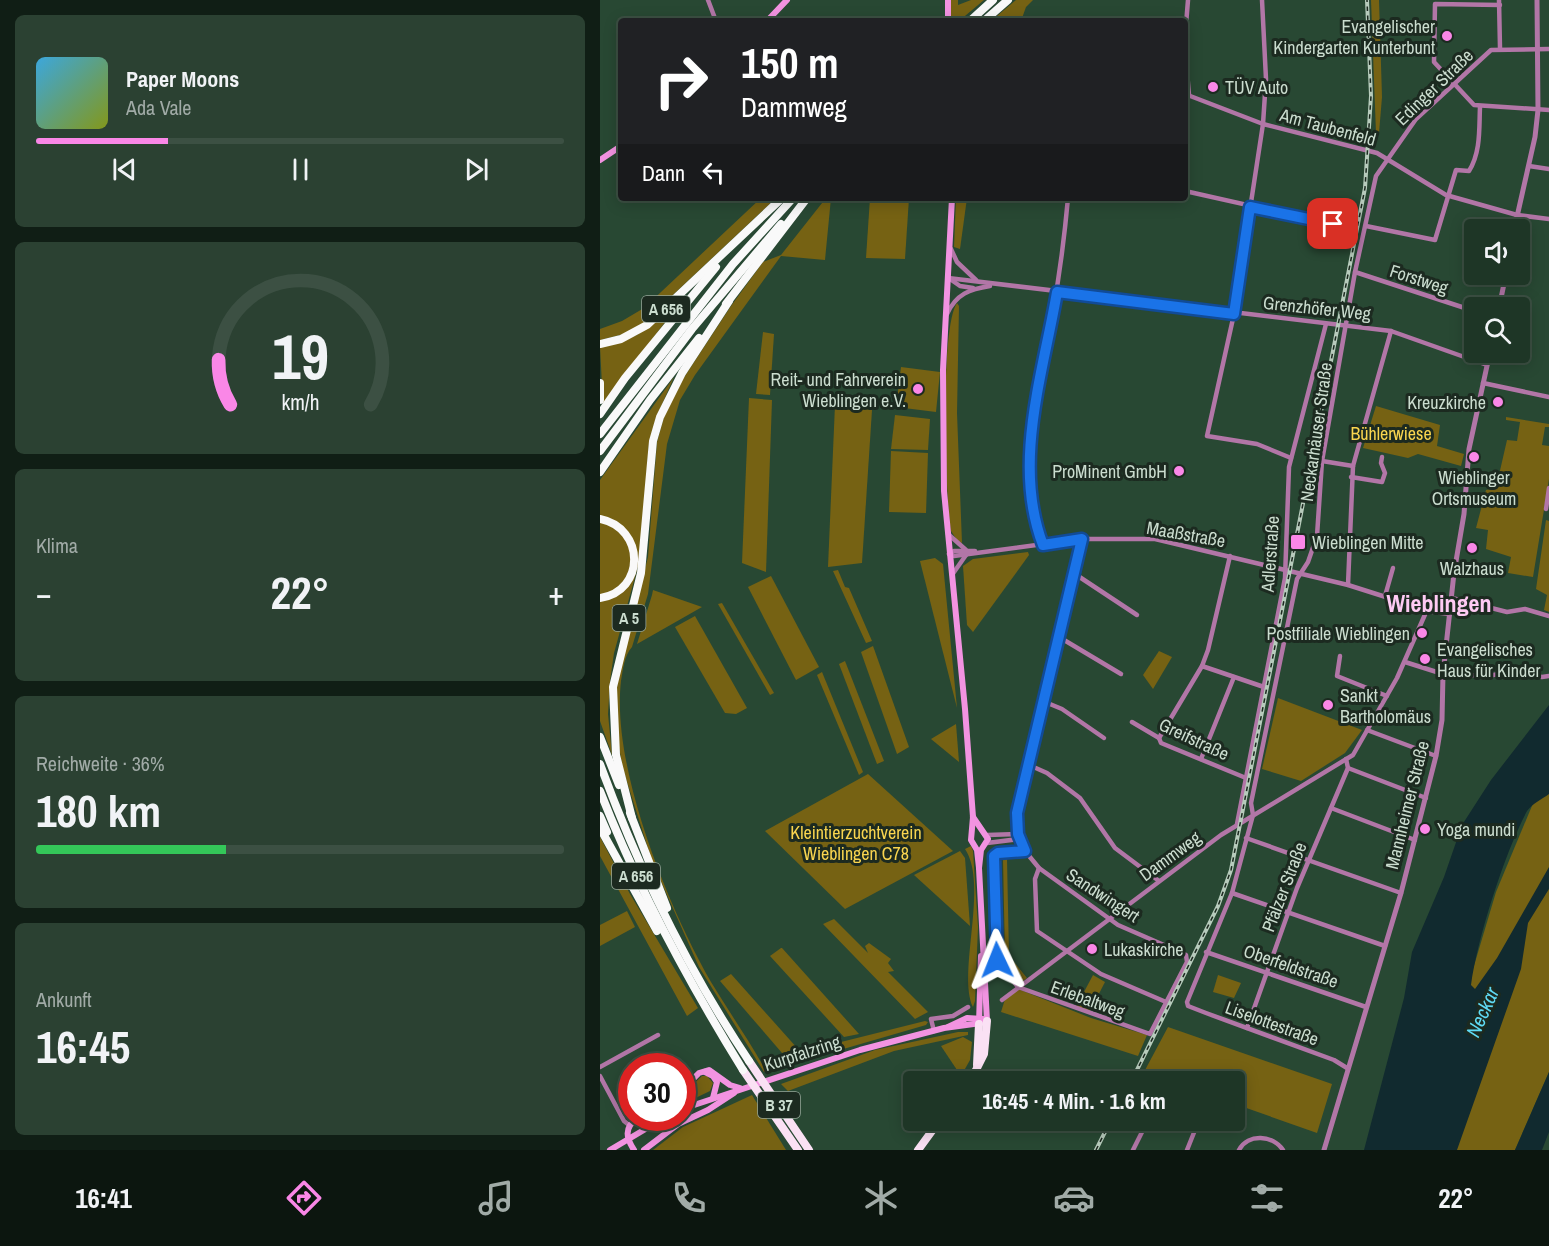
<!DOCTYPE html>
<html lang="de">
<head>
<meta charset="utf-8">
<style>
	:root { --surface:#1e3626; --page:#2b4132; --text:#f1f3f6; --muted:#a1aba7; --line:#3c5043; --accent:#fa87e7 }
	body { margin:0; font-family:"Archivo Narrow",sans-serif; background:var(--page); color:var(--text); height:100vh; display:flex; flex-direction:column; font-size:22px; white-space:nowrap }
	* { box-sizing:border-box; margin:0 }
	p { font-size:20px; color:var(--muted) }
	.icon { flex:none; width:33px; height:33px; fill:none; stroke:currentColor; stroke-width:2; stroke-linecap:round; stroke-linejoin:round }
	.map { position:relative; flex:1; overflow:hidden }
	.side { display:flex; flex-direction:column; gap:15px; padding:15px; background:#101e15; width:600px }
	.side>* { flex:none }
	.top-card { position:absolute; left:18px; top:18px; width:570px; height:183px; border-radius:6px; box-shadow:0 3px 15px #0003,0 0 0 2px var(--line); background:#202124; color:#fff; overflow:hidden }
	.fabs { position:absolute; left:864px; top:219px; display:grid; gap:12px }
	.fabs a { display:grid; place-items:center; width:66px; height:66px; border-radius:6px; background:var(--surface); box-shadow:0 3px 15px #0003,0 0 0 2px var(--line); font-size:30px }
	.speed { position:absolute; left:18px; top:1053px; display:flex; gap:12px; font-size:30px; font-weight:700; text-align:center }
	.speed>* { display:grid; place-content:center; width:78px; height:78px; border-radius:50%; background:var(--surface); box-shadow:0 3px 15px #0003,0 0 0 2px var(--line); line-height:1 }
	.speed .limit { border:9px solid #d22; background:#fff; color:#111 }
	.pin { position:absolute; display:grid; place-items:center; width:51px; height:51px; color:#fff; margin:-26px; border-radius:12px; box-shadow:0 3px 9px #0006 }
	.me { position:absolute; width:66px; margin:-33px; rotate:358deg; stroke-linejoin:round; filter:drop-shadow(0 0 4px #0008) }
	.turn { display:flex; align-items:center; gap:21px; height:126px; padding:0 24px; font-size:27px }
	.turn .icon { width:78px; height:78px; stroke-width:2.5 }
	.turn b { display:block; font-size:42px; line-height:51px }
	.then { display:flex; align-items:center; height:57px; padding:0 24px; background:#0003; gap:12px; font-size:22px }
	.big { font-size:45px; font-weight:700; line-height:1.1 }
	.side .widget { flex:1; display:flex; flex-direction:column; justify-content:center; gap:9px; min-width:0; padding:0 21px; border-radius:9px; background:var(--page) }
	.side .dial { align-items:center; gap:0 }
	.dial svg { height:156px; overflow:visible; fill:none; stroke:var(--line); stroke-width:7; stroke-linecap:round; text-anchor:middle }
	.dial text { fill:var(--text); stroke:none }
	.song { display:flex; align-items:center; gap:18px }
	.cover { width:72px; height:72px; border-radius:9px; background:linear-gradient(135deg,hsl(200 70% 55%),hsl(70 70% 35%)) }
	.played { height:6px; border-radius:3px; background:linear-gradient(90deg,var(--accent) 25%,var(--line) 25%) }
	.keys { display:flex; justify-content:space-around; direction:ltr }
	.heat { display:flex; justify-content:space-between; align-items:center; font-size:33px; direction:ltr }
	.charge { height:9px; border-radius:4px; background:linear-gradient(90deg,#34c759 36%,var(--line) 0) }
	.trip { position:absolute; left:303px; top:1071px; width:342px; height:60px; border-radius:6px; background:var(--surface); box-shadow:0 3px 15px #0003,0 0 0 2px var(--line); font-weight:700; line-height:60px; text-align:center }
	.menu { display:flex; height:96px; justify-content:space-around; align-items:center; background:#0c160f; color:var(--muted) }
	.menu .icon { width:42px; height:42px }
	.menu .current { color:var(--accent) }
	.menu b { font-size:27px; color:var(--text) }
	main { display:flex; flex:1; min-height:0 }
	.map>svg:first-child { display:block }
	.green { fill:#766213 }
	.water { fill:#112a2f }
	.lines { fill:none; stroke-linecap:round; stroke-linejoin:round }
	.minor { stroke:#b276a7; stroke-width:4.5 }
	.tertiary { stroke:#b276a7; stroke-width:5 }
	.secondary { stroke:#f293e1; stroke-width:6 }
	.trunk { stroke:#fae1f4; stroke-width:8 }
	.motorway { stroke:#f9f9f9; stroke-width:8 }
	.rail-casing { stroke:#b7cbbc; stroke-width:4 }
	.rail { stroke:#1c2a20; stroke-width:1.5; stroke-dasharray:4.5; stroke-linecap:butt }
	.route-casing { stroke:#114b97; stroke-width:15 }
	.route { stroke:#1a73e8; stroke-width:10 }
	.poi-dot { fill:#fa87e7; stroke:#1c2a20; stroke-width:2 }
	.labels { text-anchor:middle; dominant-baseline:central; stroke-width:6; stroke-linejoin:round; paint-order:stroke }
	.shield { fill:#1c2a20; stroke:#96a79a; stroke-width:1.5 }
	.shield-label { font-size:16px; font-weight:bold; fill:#cbddcf }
	.poi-label { font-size:18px; fill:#cbddcf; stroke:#1c2a20; text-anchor:start }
	.street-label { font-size:18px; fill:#cbddcf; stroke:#1c2a20 }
	.park-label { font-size:18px; fill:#f9d54f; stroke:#1c2a20 }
	.water-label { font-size:20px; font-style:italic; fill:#5fdaf4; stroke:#1c2a20 }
	.district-label { font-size:24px; font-weight:bold; fill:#fecaf3; stroke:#1c2a20 }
</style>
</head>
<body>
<main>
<section class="side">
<div class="widget">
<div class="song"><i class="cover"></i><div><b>Paper Moons</b><p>Ada Vale</p></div></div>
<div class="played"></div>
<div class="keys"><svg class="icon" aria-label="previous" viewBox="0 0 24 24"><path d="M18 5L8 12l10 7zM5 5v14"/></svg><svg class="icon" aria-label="pause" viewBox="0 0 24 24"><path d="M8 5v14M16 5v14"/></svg><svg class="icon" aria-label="next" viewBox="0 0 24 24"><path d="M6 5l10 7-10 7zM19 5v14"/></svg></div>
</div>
<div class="widget dial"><svg viewBox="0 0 100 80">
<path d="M14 69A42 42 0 1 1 86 69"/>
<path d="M14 69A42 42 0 0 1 8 46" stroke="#fa87e7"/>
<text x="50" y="56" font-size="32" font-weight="700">19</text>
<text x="50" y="72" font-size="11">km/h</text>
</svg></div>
<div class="widget"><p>Klima</p>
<div class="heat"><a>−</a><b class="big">22°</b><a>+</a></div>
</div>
<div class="widget"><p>Reichweite · 36%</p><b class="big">180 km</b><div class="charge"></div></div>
<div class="widget"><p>Ankunft</p><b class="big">16:45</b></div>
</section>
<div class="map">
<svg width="949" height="1150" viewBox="0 0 949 1150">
	<rect width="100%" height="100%" fill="#284833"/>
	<!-- green -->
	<g class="green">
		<path d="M351,0H358V5L371,0H384L359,21H351Z"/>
		<path d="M416,0H433L426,7L421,21H391Z"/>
		<path d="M771,0H779L782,97L779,133H776Z"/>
		<path d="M161,198H176L42,324L24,334L0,340V329L22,321L44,308Z"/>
		<path d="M226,198H231L225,260L181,256L95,375L80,400L67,444L48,594L32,647C24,656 23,669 21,681C11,767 68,907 111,982C129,1012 149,1040 166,1071L164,1072L99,967L52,861L23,769L18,742L15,704L19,671L48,557L57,442L64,417L75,391L131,306L163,262L181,255Z"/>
		<path d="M270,198H309L305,259L266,258Z"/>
		<path d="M356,198H367L360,249L354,247Z"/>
		<path d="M357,303L359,306L357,413L362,543L357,540L351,531C345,496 340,326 357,303Z"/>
		<path d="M78,305L3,404L0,347L37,335Z"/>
		<path d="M163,332L174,334L170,395L156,394Z"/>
		<path d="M301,367L340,372L336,412L296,407Z"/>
		<path d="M74,377L56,418L49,443L40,559L14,653L10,681L8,714L12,755L0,721V480Z"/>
		<path d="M149,398L172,400L166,572L142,563Z"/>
		<path d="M235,405L272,410L262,563L228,567Z"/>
		<path d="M776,406L840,425L837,446L864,454L861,466L818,454L808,458L763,448Z"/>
		<path d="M295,415L330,419L328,450L291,449Z"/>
		<path d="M906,417L949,424V427H945L942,445L949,446V479L933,577L908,573L911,557L886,549L888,530L876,528L886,490L896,488L907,440L917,441L920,422L906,420Z"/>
		<path d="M291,451L328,453L326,513L289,512Z"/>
		<path d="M946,520L949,521V612L944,610L947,595L936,589Z"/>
		<path d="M428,552L429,555L373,632L367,625L363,566L373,559Z"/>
		<path d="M335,558L343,564L357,708L320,561Z"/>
		<path d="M238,570L245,587L249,588L272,641L266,643L233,571Z"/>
		<path d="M171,576L219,667L196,680L148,587Z"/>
		<path d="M53,590L102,607L37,644L52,595Z"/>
		<path d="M122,603L174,693L170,695L118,604Z"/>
		<path d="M95,616L147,708L136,714L125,713L75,627Z"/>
		<path d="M273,646L309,747L297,754L261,652Z"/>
		<path d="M559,651L572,657L553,689L543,675Z"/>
		<path d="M245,661L284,761L277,764L239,664Z"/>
		<path d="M222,672L263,772L259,775L217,675Z"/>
		<path d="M678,698L762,730L745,753L701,781L662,769Z"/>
		<path d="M356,724L359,762L331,739Z"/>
		<path d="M949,765V1072L915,1150H819L896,892Z"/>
		<path d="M268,774L353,851L245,909L165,831Z"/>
		<path d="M0,837L30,894L98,1008L87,1016L0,856Z"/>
		<path d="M371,846L373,851L378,927L375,1001L373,1007C357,973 389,885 365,849Z"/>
		<path d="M360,851L365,858L370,926L314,875Z"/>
		<path d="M407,859L409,956L427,978L420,983L417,979L421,976L405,956L403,860Z"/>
		<path d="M27,911L35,927L0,946V925Z"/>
		<path d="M234,919L268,953L265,946L269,943L291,959L288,963L294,971L288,972L328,1012L315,1019L223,924Z"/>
		<path d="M181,948H182L259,1034L244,1037L170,956Z"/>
		<path d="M131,974L198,1049L182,1053L120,981Z"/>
		<path d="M493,975L505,982L489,1013L476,1007Z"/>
		<path d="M618,975L641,983L634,998L613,992Z"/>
		<path d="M418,989L491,1018L547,1035L538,1056L401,1012L406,996Z"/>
		<path d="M325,1021L328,1022L326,1025L171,1070L167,1064L168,1060L173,1059Z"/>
		<path d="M568,1027L732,1084L717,1133L635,1104L634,1082L570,1081L544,1072Z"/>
		<path d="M358,1032H368V1035L294,1051L188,1091L181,1084L275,1050Z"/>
		<path d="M363,1037L372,1042L370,1060L361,1076L341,1046Z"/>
		<path d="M102,1076H107L113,1083L110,1091L83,1104V1094Z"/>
		<path d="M152,1095L186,1150H53L83,1127Z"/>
	</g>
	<!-- water -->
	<g class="water">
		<path d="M949,705V794C942,799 932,804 927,811C905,852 877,939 871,985L875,989L897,958L949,867V889L928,923L921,969L857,1150H764L804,998L812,952L844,877L862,825L891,780Z"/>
		<path d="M949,1072V1132L942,1150H915Z"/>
	</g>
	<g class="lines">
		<!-- minor -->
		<g class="minor">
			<path d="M108,0L116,21"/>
			<path d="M662,0L666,79L663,124L634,314L607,436L657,444L691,458"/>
			<path d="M899,0L900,48"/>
			<path d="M900,5L835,4L834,62L874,105L949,110"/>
			<path d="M585,37L588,0"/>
			<path d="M585,48L589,95"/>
			<path d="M585,94L663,124L777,153L846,195L917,215L949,219"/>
			<path d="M929,166L949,169"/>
			<path d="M585,191L754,229"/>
			<path d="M766,226L835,240L856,170L869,171C881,152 879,128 880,107"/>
			<path d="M351,249L357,262L376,280"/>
			<path d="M755,272L874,311"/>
			<path d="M348,278L791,331L887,365"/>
			<path d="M350,279L360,286L373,288"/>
			<path d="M347,314C356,294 370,289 390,286"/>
			<path d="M883,383L949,397"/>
			<path d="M722,461L753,466"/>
			<path d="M751,477L782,482L785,473L781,463L782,457"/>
			<path d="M946,509L949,488"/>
			<path d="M348,534L366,550"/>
			<path d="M443,545C416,474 437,400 450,329C458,286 464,242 468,198"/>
			<path d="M349,554L354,556L481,539H555L748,585L833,612L850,614"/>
			<path d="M349,554L354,551H375"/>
			<path d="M475,574L537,615"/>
			<path d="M352,575L366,555"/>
			<path d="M748,585L753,466L791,331"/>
			<path d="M785,596L793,568"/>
			<path d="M852,598L907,612L925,609L949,616"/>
			<path d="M459,637L521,674"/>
			<path d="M740,656L737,676L787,696"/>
			<path d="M805,662L843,674"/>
			<path d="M602,666L664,687"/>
			<path d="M843,669L882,677L910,672L942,677L949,676"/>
			<path d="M445,702L462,709L504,738"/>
			<path d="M532,722L559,738L561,743L646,778"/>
			<path d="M767,730L836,756"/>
			<path d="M559,738L602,666L608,650L630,556"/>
			<path d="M601,759L634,677"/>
			<path d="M429,765L447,773L480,798L515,848L559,881"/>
			<path d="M748,768L826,798"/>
			<path d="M731,808L815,840"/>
			<path d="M637,824L685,578L689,467L726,324"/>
			<path d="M387,835L418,834"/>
			<path d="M646,838L801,893"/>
			<path d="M387,843L419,839"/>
			<path d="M439,868L435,879L437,931L501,974L566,1002"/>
			<path d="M632,893L785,946"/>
			<path d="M606,952L766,1007"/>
			<path d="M418,987L550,1034L587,962L586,955L580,952L518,925L439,868L425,851L419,839L417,813L481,539"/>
			<path d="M418,987L397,960L394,856L398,853L425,851"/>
			<path d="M402,1000L621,835L753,755L797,678L827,610"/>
			<path d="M647,1028L697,888L748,768L746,759"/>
			<path d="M334,1031L331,1019L353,1016L368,1007"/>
			<path d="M0,1067L58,1035"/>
			<path d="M747,1068L734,1060L606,1013L588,1006L587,1002L632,893L653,815L651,803L697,579L708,562L717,536L722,461L755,272L776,176L816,119L891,50L949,49"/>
			<path d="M0,1076L24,1121L29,1125"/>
			<path d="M533,1150L548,1120"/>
			<path d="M587,1150L599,1120"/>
			<path d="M639,1150C648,1133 673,1135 683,1150"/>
		</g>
		<!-- tertiary -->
		<g class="tertiary">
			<path d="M914,230L935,137L938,110L937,0"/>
			<path d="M899,308L906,274"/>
			<path d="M724,1150L801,893L836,756L842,720L843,674L854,573L864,514L869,449L890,352"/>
		</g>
		<!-- secondary -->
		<g class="secondary">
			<path d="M348,0V21"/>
			<path d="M167,21L187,0"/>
			<path d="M0,160L21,146"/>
			<path d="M352,198L343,370L344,491L365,709L373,817L371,840L377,850L379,868"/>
			<path d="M373,817L388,839L381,850L379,868L387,1021"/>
			<path d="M379,1024L381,956"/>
			<path d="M348,1027L367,1018L383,1019"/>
			<path d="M105,1072L113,1076L117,1082L113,1098"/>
			<path d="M82,1090L99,1073L109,1070L130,1085L140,1088"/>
			<path d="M82,1109L260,1050L344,1028L381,1023"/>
			<path d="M10,1150L64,1118"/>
			<path d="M34,1150C26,1138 24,1128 37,1118"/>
			<path d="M44,1150L78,1124L108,1110L134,1093"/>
		</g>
		<!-- trunk -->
		<g class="trunk">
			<path d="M149,1061L209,1150"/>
			<path d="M377,1065L379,1024"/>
			<path d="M143,1070L198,1150"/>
			<path d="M370,1082L384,1054L387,1021"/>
			<path d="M318,1150L340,1120"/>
		</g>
		<!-- motorway -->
		<g class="motorway">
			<path d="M370,21L393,0"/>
			<path d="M384,21L408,0"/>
			<path d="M126,304L207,198"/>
			<path d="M0,344L21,339L47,325L182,198"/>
			<path d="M0,383V400"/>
			<path d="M0,414L25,378L116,267"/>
			<path d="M0,434L133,264L193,198"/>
			<path d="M0,451L92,329L181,224"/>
			<path d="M0,472L50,400L99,338"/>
			<path d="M0,519C45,528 46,591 0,598"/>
			<path d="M0,737L19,785"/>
			<path d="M0,764C38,868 87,968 149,1061"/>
			<path d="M0,791C38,889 88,981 143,1070"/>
			<path d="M30,813L67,908"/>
			<path d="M0,816L7,832"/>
			<path d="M32,818L16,755L13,687L41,573L53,441L60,417L82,373L129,301"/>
			<path d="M0,828L57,931"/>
		</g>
		<defs>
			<g id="rail">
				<path d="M531,1082L618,906L631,870L765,188L771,96L767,0"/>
				<path d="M496,1150L511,1120"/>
			</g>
		</defs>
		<!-- rail casing -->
		<use href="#rail" class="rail-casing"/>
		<!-- rail -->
		<use href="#rail" class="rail"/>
	</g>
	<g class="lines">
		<defs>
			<path id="route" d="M397,960L394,856L398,853L425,851L418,834L417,813L482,539L443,545C412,464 443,374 457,292L634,314L650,207L733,224"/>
		</defs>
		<!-- route casing -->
		<use href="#route" class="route-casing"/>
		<!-- route -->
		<use href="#route" class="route"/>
	</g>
	<!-- markers -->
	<g class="poi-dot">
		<circle cx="847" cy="36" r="6"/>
		<circle cx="613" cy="87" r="6"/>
		<circle cx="318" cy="389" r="6"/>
		<circle cx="898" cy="402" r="6"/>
		<circle cx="874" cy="457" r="6"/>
		<circle cx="579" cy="471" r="6"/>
		<rect x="690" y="534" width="16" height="16" rx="3"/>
		<circle cx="872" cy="548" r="6"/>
		<circle cx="822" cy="633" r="6"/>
		<circle cx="825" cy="659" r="6"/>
		<circle cx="728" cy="705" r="6"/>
		<circle cx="825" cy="829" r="6"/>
		<circle cx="492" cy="949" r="6"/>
	</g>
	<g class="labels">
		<!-- shield labels -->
		<g class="shield">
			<rect x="42" y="296" width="48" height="26" rx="4.5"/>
			<rect x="12.5" y="605" width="33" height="26" rx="4.5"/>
			<rect x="12" y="863" width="48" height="26" rx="4.5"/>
			<rect x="158" y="1092" width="42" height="26" rx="4.5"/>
		</g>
		<g class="shield-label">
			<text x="66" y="309">A 656</text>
			<text x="29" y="618">A 5</text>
			<text x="36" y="876">A 656</text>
			<text x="179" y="1105">B 37</text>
		</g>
		<!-- poi labels -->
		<g class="poi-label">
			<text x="835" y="26" text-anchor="end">Evangelischer<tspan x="835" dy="21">Kindergarten Kunterbunt</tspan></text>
			<text x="625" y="87">TÜV Auto</text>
			<text x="306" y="379" text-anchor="end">Reit- und Fahrverein<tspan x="306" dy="21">Wieblingen e.V.</tspan></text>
			<text x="886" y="402" text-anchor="end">Kreuzkirche</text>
			<text x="567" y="471" text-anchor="end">ProMinent GmbH</text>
			<text x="874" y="477" text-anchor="middle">Wieblinger<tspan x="874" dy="21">Ortsmuseum</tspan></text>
			<text x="712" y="542">Wieblingen Mitte</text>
			<text x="872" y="568" text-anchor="middle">Walzhaus</text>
			<text x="810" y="633" text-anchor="end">Postfiliale Wieblingen</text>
			<text x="837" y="649">Evangelisches<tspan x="837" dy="21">Haus für Kinder</tspan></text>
			<text x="740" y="695">Sankt<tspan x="740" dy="21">Bartholomäus</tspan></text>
			<text x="837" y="829">Yoga mundi</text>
			<text x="504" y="949">Lukaskirche</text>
		</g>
		<!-- street labels -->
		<g class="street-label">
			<text transform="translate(834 87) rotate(-44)">Edinger Straße</text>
			<text transform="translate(728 127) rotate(15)">Am Taubenfeld</text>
			<text transform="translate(819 279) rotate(18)">Forstweg</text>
			<text transform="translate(717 308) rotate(6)">Grenzhöfer Weg</text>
			<text transform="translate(716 432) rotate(-82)">Neckarhäuser Straße</text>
			<text transform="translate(586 534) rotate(10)">Maaßstraße</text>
			<text transform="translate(670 554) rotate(-86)">Adlerstraße</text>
			<text transform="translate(594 739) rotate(25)">Greifstraße</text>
			<text transform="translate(807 805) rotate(-76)">Mannheimer Straße</text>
			<text transform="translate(570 856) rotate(-36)">Dammweg</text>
			<text transform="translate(684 887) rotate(-69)">Pfälzer Straße</text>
			<text transform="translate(503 895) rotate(33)">Sandwingert</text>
			<text transform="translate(691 966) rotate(19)">Oberfeldstraße</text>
			<text transform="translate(488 999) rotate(20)">Erlebaltweg</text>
			<text transform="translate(672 1023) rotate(20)">Liselottestraße</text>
			<text transform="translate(202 1053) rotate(-18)">Kurpfalzring</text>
		</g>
		<!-- park labels -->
		<g class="park-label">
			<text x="791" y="433">Bühlerwiese</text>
			<text x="256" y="832">Kleintierzuchtverein<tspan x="256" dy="21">Wieblingen C78</tspan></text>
		</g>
		<!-- water labels -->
		<g class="water-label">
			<text transform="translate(882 1012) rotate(-66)">Neckar</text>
		</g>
		<!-- district labels -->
		<g class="district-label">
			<text x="839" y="603">Wieblingen</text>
		</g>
	</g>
</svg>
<div class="fabs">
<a><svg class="icon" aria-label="sound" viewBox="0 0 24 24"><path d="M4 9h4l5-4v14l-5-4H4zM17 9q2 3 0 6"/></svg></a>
<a><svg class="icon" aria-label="search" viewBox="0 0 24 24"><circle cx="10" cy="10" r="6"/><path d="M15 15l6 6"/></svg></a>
</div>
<div class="speed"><div class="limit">30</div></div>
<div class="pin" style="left:733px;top:224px;background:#d93025"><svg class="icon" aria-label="arrive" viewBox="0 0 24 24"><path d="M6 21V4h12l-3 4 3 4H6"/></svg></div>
<svg class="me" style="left:397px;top:960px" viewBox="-20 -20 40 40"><path d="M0-17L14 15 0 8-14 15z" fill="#1a73e8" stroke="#fff" stroke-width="4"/></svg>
<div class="trip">16:45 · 4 Min. · 1.6 km</div>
<div class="top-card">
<div class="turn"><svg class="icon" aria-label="right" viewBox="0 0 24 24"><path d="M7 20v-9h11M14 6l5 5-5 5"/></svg><div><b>150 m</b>Dammweg</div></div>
<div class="then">Dann<svg class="icon" aria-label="left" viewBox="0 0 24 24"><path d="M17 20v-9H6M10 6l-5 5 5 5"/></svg></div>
</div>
</div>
</main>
<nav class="menu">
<b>16:41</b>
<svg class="icon current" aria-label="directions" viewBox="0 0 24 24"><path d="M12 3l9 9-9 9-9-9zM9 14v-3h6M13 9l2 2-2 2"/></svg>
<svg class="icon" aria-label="music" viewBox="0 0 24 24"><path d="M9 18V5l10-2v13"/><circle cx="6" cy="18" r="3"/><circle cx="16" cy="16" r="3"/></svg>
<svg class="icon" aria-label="phone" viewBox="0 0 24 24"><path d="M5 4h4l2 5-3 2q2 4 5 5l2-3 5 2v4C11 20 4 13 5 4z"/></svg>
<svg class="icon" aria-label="climate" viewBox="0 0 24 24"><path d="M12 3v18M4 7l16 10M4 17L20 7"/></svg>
<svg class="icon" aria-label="car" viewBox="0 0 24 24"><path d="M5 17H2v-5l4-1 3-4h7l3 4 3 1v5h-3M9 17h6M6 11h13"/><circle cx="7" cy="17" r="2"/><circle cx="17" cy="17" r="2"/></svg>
<svg class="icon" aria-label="filters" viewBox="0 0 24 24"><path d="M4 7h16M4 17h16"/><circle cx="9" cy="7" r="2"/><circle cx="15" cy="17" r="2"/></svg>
<b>22°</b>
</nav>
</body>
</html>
